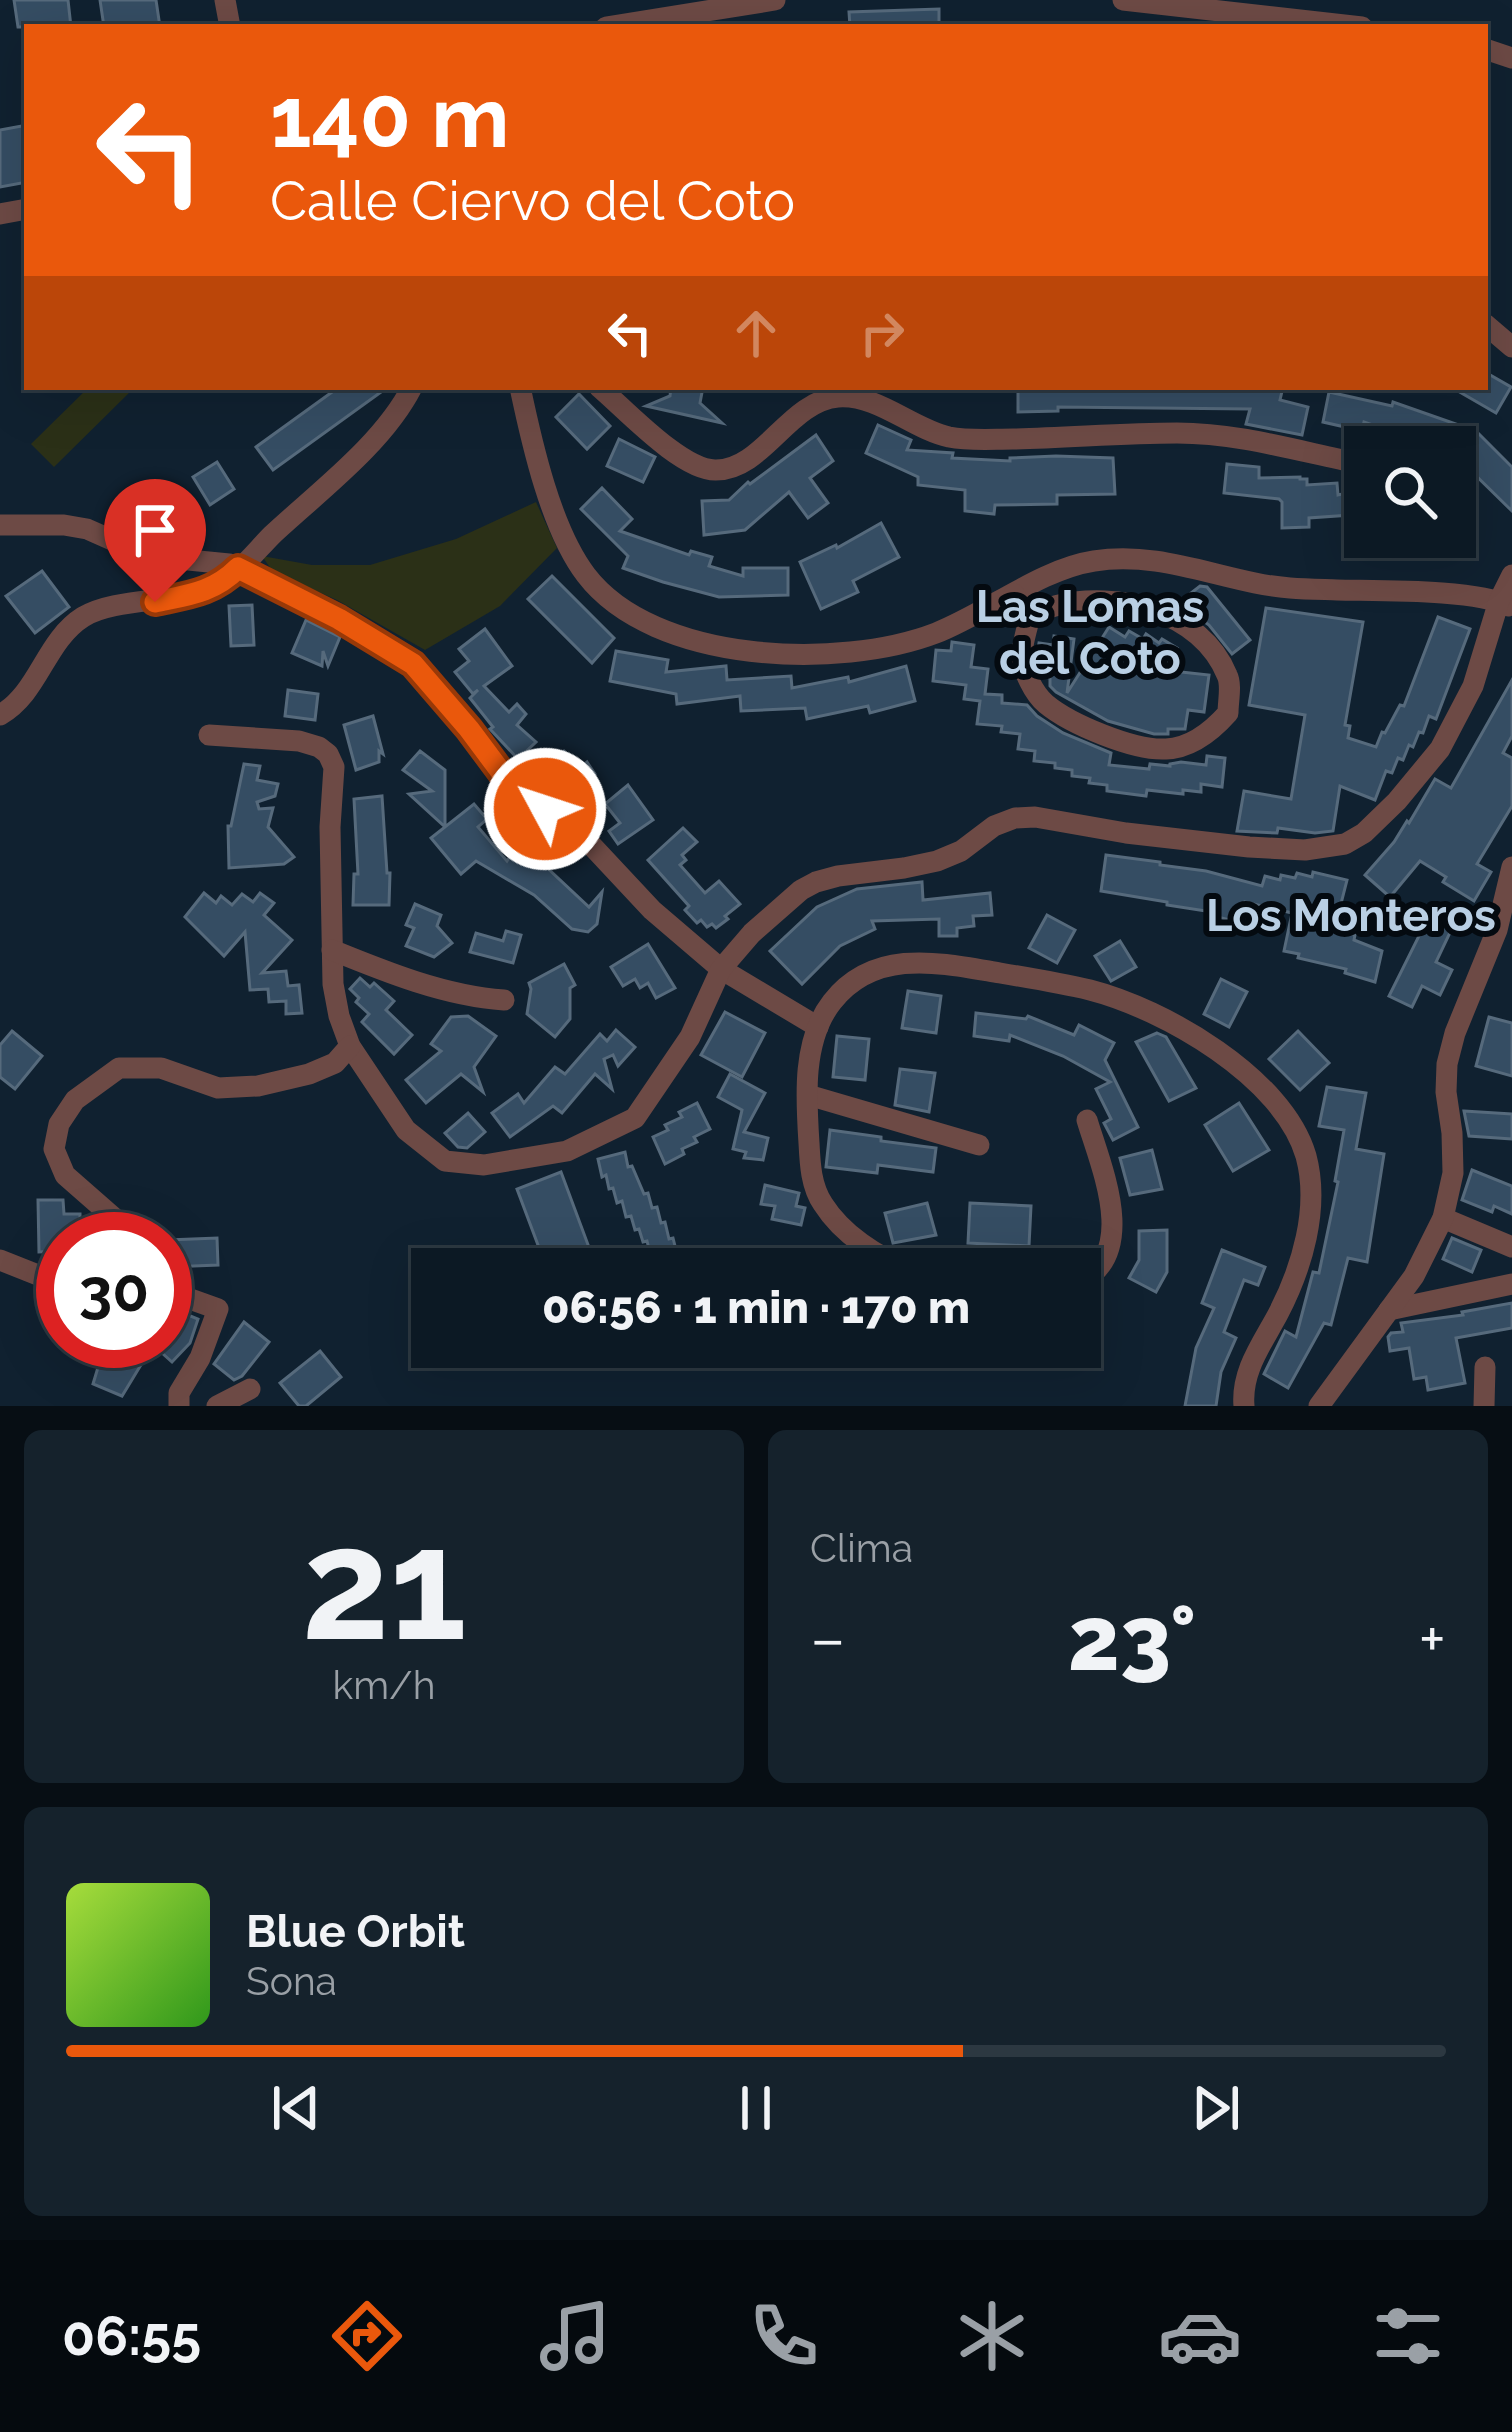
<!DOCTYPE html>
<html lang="es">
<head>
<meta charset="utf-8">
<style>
	:root { --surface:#0c1924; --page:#15222c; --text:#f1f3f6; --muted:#9aa0a6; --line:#2c3841; --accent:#ea580c }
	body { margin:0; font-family:Raleway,sans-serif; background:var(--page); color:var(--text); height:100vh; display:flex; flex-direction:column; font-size:45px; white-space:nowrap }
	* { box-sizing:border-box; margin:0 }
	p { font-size:39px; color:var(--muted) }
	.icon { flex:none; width:66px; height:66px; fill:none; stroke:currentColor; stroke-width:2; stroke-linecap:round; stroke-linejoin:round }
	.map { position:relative; height:1406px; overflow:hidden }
	.side { display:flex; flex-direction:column; gap:24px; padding:24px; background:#070e14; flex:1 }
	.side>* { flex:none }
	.hud { position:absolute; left:24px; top:24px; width:1464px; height:366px; border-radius:0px; box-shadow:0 12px 48px #0002,0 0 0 3px var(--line); background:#ea580c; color:#fff; overflow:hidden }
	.tools { position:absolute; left:1344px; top:426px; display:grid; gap:24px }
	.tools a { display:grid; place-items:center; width:132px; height:132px; border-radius:0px; background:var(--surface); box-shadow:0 12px 48px #0002,0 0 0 3px var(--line); font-size:60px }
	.speed { position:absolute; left:36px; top:1212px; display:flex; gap:24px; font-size:60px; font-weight:700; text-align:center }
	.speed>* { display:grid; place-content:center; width:156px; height:156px; border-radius:50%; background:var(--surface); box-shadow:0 12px 48px #0002,0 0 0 3px var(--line); line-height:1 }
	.speed .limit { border:18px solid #d22; background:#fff; color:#111 }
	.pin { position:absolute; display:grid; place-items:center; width:102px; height:102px; color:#fff; margin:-123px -51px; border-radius:50% 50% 50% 0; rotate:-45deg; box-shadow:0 0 12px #0007 }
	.pin .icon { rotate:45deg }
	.me { position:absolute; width:132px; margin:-66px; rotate:310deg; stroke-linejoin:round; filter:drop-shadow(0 0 9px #0008) }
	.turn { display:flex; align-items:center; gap:42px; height:252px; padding:0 48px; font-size:54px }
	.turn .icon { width:156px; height:156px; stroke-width:2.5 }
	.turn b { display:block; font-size:84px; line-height:102px }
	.lanes { display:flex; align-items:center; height:114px; padding:0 48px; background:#0003; justify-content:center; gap:60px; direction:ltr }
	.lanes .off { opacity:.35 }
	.big { font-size:90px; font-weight:800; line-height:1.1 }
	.side .card { flex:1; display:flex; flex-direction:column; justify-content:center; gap:18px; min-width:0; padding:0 42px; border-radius:18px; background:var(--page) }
	.side .dial { align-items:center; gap:0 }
	.dial b { font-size:156px; line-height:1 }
	.song { display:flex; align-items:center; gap:36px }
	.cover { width:144px; height:144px; border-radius:18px; background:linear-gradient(135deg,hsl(80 70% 55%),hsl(110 70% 35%)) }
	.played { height:12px; border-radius:6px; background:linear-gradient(90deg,var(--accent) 65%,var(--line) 65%) }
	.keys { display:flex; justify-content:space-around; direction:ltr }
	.heat { display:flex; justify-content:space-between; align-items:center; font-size:66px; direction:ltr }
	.side .tiles { flex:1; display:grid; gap:24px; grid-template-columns:1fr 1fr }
	.card:last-child { grid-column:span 2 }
	.trip { position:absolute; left:411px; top:1248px; width:690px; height:120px; border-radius:0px; background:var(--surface); box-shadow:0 12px 48px #0002,0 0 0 3px var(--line); font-weight:800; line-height:120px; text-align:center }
	.tabs { display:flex; height:192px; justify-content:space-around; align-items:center; background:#050a0e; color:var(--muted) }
	.tabs .icon { width:84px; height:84px }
	.tabs .on { color:var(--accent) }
	.tabs b { font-size:54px; color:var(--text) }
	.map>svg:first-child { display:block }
	.green { fill:#2b3017 }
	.building { fill:#354d63; stroke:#566a7c; stroke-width:3 }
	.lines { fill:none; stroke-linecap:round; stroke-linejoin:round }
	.minor { stroke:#6d4a45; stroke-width:21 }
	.route-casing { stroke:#983908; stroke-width:30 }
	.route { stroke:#ea580c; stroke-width:21 }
	.labels { text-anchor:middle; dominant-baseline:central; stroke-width:12; stroke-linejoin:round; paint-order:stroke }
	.neighbourhood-label { font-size:45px; font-weight:bold; fill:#b9cfe4; stroke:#040a10 }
</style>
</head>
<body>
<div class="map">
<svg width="1512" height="1406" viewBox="0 0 1512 1406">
	<rect width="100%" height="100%" fill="#102130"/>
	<!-- green -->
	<g class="green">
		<path d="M89,387H135L54,467L31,444Z"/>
		<path d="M536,502L557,548L500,606L425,650L337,600L273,572L262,556L312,565H370L456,539Z"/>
	</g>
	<!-- building -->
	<g class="building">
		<path d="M14,0H68L71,27H18Z"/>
		<path d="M100,0H156L160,27H104Z"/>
		<path d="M939,9V27H850L849,12Z"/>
		<path d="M27,125V182L0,187V130Z"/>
		<path d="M1485,372L1511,387L1496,413L1451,387H1485Z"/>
		<path d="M339,387H388L273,470L256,447Z"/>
		<path d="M671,387H703L700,403L722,423L646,406L670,396Z"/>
		<path d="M1018,387H1283L1280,400L1308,407L1302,435L1246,424L1250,409L1058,407V411L1018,412Z"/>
		<path d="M1329,392L1392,406L1393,402L1476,431L1512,467V511L1455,455V447H1436L1364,422L1362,431L1323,422Z"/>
		<path d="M579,394L610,426L587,449L556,417Z"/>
		<path d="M878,425L911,440L907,450L953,453L952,458L1010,461V458L1056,456L1113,458L1115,494L1057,495V504L995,505L994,514L965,511V490L918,485V477L866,453Z"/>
		<path d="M816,435L833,461L810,478L828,503L808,518L789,492L745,530L704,535L702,501L729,500L748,482L750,484Z"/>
		<path d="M619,439L655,457L643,482L607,466Z"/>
		<path d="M217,462L234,489L210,505L193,477Z"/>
		<path d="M1227,464L1259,467V478L1300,477V479H1307V485L1337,483L1338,495L1365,489V514L1309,518V527L1282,528V502L1279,499L1224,493Z"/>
		<path d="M602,488L632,519L620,531L689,555L691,551L712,557L709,566L743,576V568H788V595L719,597L663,582L623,568L628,556L581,509Z"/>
		<path d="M173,496L202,520L183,544L165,529L158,538L153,521Z"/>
		<path d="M881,523L899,557L853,581L858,592L821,609L800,562L836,545L837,548Z"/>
		<path d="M42,571L69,607L35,633L6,596Z"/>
		<path d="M552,576L614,638L592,663L528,599Z"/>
		<path d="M1200,586L1207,587L1250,640L1232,654L1209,625L1192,613L1182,600Z"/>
		<path d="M252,605L254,645L231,646L229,606Z"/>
		<path d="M1266,608L1363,622L1345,725L1350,726L1348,738L1376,747L1382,732L1385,733L1400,705L1404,706L1438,617L1470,629L1436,719L1429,716L1423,733L1419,732L1413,747L1409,745L1403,760L1398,758L1392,773L1386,771L1375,800L1340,786L1333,831L1315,833L1278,828L1277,833L1237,831L1244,791L1291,799L1305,715L1249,705Z"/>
		<path d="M306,620L340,637L328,666L323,651L322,666L292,653Z"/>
		<path d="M1109,627L1125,637L1129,631L1143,639L1146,634L1159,643L1162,639L1177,648L1163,670L1209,675L1204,712L1188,710L1185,729H1168V734H1154L1108,721L1056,692L1050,686V678L1044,677L1040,669L1037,655L1039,643L1053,645L1054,636L1074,639L1067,693Z"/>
		<path d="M485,629L512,666L484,686L509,712L517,704L526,714L517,725L536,742L518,759L490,729L493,727L470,698L478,690L473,694L455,672L469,661L459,649Z"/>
		<path d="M952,642L974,645L971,667L988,669L985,694L1002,695V703L1027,705L1037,716L1063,733L1111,753L1109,765L1149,769L1150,764L1170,766V764L1181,762L1206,765L1207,756L1225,758L1222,787L1201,784V792L1183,790V794L1147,790L1146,796L1107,791V785L1089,783L1090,778L1072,776V770L1055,768V763L1034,761L1035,751L1018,749L1020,734L1001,732L1002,726L977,724L980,701L964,699L966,685L933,681L936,650L951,651Z"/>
		<path d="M616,651L668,660L666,672L726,666L727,680L791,676L792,688L848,677L849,682L906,666L915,701L870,713L868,706L807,719L805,708L741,711L740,696L677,704L676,694L610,681Z"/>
		<path d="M1512,680V736L1503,753L1512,758V806L1477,864L1491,872L1474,901L1443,882L1446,877L1420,861L1390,897L1365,875L1394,842L1407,821L1409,823L1435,779L1451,788Z"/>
		<path d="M288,690L318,694L315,720L285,716Z"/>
		<path d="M373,716L383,754L379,751V762L356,770L344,725Z"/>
		<path d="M420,751L445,770V827L474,804L487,819L478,827L507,861L516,848L544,865L589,907L602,892L597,924L588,932L572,929L534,895L476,861L461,874L431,838L445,827L409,794L432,791L403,770Z"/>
		<path d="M564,751L580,768L587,762L595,774L572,794L547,767Z"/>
		<path d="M244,764L260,766L257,780L278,784L275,796L257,802L259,809L273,808L268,827L294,857L284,864L229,868L228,826H231Z"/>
		<path d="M628,785L653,820L618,844L609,831L620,823L605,804Z"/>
		<path d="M382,796L387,873H390L389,905H353L354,874H358L354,799Z"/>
		<path d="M683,828L697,842L682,855L686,860L680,865L705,893L719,881L740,904L725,916L728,919L716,928L712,924L707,927L701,920L697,923L685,910L689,906L648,860Z"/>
		<path d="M1106,855L1160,862V865L1206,871L1262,886L1265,876L1280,880L1281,875L1295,878L1297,873L1312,877L1313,872L1347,880L1334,931L1355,935L1354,940L1382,951L1375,982L1345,973L1346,969L1298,958L1299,954L1284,951L1292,913L1245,902L1241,923L1206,914V911L1167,905V902L1101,891Z"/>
		<path d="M922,882L923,900L990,893L992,915L973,916L974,926L957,928V936H939V919L872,921L875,929L840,946L802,984L770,951L817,907L857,889Z"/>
		<path d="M204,893L216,903L221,896L232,905L242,894L253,902L260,893L274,903L264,915L292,940L262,973L286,971L288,986L299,985L302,1013L286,1014V1001L269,1002L268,989L250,990L245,932L224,956L185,917Z"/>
		<path d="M415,904L441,915L437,926L452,943L434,957L406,946L414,928L406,925Z"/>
		<path d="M1427,907L1456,920L1436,962L1452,970L1440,995L1422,986L1412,1007L1389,996L1419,936L1415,934Z"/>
		<path d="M1047,915L1075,930L1057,963L1029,948Z"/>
		<path d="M506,931L521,935L513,963L470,952L476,933L503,941Z"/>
		<path d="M1120,941L1136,967L1111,981L1095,956Z"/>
		<path d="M648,944L675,988L656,998L648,983L640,988L635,979L623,986L611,967Z"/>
		<path d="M564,964L575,985L570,988V1019L555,1037L527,1014L531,989L529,983Z"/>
		<path d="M360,978L370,987L374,983L394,1001L386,1010L412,1035L394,1054L362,1022L369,1014L356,1002L359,998L350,989Z"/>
		<path d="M1221,979L1247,992L1229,1027L1204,1014Z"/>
		<path d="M908,991L941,996L936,1033L902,1028Z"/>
		<path d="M725,1012L765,1033L742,1077L701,1055Z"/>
		<path d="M976,1013L1026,1019L1028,1016L1074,1035L1079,1025L1114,1043L1105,1060L1138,1127L1113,1140L1104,1123L1111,1119L1096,1089L1110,1082L1063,1056L1010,1035L1009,1041L974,1036Z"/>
		<path d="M468,1016L496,1036L474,1067L483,1092L461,1074L426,1103L406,1080L441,1051L431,1044L451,1017Z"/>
		<path d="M1489,1017L1512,1023V1076L1476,1066Z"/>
		<path d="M616,1030L635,1047L618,1066L613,1055L604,1059L612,1089L595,1074L562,1113L553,1106L510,1137L492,1113L518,1094L524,1103L555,1067L565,1074L600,1034L607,1041Z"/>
		<path d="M12,1031L42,1056L15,1089L0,1077V1045Z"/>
		<path d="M1298,1031L1329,1063L1300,1090L1269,1059Z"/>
		<path d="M1157,1033L1166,1037L1196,1088L1169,1101L1136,1042Z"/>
		<path d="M837,1036L869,1039L865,1080L833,1077Z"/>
		<path d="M900,1069L935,1073L929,1112L895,1105Z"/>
		<path d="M730,1074L765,1093L744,1132L768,1138L763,1160L744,1158L746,1152L733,1149L742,1110L718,1097Z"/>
		<path d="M1327,1087L1366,1093L1356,1149L1384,1154L1367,1262L1348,1258L1331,1325L1324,1323L1288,1388L1264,1374L1285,1331L1296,1337L1313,1272L1319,1273L1338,1182L1335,1181L1344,1130L1319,1126Z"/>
		<path d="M697,1103L710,1129L694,1137L697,1142L682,1149L684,1154L665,1164L653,1137L668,1130L665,1125L682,1117L679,1112Z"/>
		<path d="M1239,1103L1269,1150L1233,1171L1205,1125Z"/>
		<path d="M1464,1111L1512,1114V1139L1469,1136Z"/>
		<path d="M468,1113L485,1132L467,1148L458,1147L445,1133Z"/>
		<path d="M830,1130L881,1137V1141L936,1148L933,1172L878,1165L877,1173L826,1167Z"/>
		<path d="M1152,1150L1162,1189L1130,1195L1120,1158Z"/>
		<path d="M625,1152L628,1167L632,1166L644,1194L648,1193L652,1208L657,1207L661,1223L665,1222L669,1239L673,1238L677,1254L681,1253L685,1269H637L636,1261L655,1256L651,1257L647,1241L643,1242L639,1229L635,1230L631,1216L626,1217L622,1201L617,1203L613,1188L609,1189L606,1175L602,1177L598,1159Z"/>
		<path d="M1472,1170L1512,1186V1214L1494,1206L1492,1212L1462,1200Z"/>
		<path d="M561,1172L597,1269H547L517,1189Z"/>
		<path d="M765,1185L799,1193L796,1206L805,1208L801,1225L772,1219L775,1206L761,1204Z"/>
		<path d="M38,1200H63L64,1214H80V1229H66L63,1251L39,1252Z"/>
		<path d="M927,1203L936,1235L893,1243L885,1213Z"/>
		<path d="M970,1203L1031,1206L1029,1246L968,1243Z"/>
		<path d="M1167,1230V1272L1156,1292L1129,1278L1139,1260V1231Z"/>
		<path d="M217,1238L218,1265L169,1267L168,1240Z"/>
		<path d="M1452,1238L1481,1250L1472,1272L1443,1259Z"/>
		<path d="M1222,1250L1265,1267L1258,1285L1244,1280L1224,1332L1236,1338L1221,1372L1216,1406H1185L1196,1348L1214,1308L1202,1303Z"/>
		<path d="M1512,1303V1328L1456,1338L1465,1383L1428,1390L1426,1377L1414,1379L1409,1348L1390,1351L1388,1337L1391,1333L1403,1332L1401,1323L1463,1315L1462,1312Z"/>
		<path d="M171,1308L198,1319L190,1343L172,1362L153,1345L122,1396L93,1384L106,1341H165V1315Z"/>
		<path d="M244,1322L269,1342L242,1376L234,1380L214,1364Z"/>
		<path d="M320,1351L341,1377L306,1406H299L280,1383Z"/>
	</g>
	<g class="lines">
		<!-- minor -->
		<g class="minor">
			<path d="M225,0L230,27"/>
			<path d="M1123,0L1362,27"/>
			<path d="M606,27L775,0"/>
			<path d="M1485,49L1512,58"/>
			<path d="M0,214L27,209"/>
			<path d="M1485,324L1512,347"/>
			<path d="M520,387C532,444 551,529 586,575C654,664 840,670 936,633C987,613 1041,569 1094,561C1150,552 1201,572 1255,583C1282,589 1310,589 1337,590C1376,591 1479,589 1508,606"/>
			<path d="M599,387C625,409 682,471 716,470C763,470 789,401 838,397C878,394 912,429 949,437C970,441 992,439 1013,439C1068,438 1122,433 1177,433C1238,433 1298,451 1357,463"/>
			<path d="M0,525H64L87,529L148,556L229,564L339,619L413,664L469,729L510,784L580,833L652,910L721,969L818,1027"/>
			<path d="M1014,594L1029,619C1027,630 1022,644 1022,655C1022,670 1034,694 1046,704C1070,724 1134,751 1166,749C1192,748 1212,731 1228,713C1228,701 1232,685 1227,675C1201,611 1117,590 1055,606C1046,608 1037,614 1029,619"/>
			<path d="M0,715C39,693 45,641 83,617C114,598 173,603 209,589C234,580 254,553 272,535C318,492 383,444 412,387"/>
			<path d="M209,735L299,741L319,747L328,754L334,767L330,827L333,984L339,1016L350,1046L406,1130L445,1161L484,1165L567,1151L635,1118L690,1037L721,969L752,933L801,890L816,882L838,876L904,868L937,861L961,851L994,826L1015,818L1035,817L1126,833L1249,847L1305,850L1345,844L1364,833L1397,801L1440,749L1473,686L1499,601L1512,575"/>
			<path d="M332,950C386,972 445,996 504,1000"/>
			<path d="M808,1095L979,1145"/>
			<path d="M1443,1218L1512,1247"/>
			<path d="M138,1239L65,1175L54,1149L59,1124L75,1100L119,1068H161L218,1088L258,1086L309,1074L335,1063L350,1046"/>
			<path d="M0,1260L63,1285"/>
			<path d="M909,1269C877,1257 842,1234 823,1204C811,1186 810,1164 809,1143C806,1098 802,1040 832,1002C875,947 941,963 1000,973C1030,978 1060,983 1090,990C1164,1009 1283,1077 1306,1156C1320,1208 1302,1268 1278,1314C1262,1344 1241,1371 1244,1406"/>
			<path d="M1080,1282C1139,1252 1101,1167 1087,1120"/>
			<path d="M165,1290L218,1309L200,1358L179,1393V1406"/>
			<path d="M1389,1310L1512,1284"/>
			<path d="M217,1406L250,1389"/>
			<path d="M1319,1406L1414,1276L1443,1218L1453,1173L1452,1133L1446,1092L1447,1064L1455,1033L1497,930L1512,867"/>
			<path d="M1484,1406L1485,1367"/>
		</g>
	</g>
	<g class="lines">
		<defs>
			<path id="route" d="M155,602C188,595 213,593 238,568L339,619L413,664L469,729L510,784L545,809"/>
		</defs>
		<!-- route casing -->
		<use href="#route" class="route-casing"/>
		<!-- route -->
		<use href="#route" class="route"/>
	</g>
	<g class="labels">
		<!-- neighbourhood labels -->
		<g class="neighbourhood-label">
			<text x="1090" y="606">Las Lomas<tspan x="1090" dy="52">del Coto</tspan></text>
			<text x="1351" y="915">Los Monteros</text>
		</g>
	</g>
</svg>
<div class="tools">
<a><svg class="icon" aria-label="search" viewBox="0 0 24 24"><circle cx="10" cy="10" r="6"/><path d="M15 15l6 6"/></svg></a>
</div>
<div class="speed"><div class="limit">30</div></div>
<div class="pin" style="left:155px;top:602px;background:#d93025"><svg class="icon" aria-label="arrive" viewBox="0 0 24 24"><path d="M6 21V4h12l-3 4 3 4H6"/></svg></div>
<svg class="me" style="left:545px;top:809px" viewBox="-20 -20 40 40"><circle r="17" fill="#ea580c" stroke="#fff" stroke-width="3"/><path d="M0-11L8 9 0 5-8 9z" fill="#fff"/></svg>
<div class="trip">06:56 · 1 min · 170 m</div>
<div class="hud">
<div class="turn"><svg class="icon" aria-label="left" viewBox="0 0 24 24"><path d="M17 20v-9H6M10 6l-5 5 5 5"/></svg><div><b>140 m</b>Calle Ciervo del Coto</div></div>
<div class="lanes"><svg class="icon" aria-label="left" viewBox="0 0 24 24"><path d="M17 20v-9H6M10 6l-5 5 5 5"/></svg><svg class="icon off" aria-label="ahead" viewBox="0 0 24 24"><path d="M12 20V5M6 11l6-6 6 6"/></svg><svg class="icon off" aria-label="right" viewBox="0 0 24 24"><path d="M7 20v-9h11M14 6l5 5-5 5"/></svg></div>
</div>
</div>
<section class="side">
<div class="tiles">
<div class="card dial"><b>21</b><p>km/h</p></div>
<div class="card"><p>Clima</p>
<div class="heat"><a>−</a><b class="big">23°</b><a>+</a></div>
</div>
<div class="card">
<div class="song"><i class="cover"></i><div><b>Blue Orbit</b><p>Sona</p></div></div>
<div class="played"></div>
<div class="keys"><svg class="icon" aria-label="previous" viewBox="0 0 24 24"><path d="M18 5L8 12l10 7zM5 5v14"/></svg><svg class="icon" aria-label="pause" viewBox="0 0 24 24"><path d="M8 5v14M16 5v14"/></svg><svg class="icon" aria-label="next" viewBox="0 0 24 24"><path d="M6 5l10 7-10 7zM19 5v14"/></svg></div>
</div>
</div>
</section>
<nav class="tabs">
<b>06:55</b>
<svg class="icon on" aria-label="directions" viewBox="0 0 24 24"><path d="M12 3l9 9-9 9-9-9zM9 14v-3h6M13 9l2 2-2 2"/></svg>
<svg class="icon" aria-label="music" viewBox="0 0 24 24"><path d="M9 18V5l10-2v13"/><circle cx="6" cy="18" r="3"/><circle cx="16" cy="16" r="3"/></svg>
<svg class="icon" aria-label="phone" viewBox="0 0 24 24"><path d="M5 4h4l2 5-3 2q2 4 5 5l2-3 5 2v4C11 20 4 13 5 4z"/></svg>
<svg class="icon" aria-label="climate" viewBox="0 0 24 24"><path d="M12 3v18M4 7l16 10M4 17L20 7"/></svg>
<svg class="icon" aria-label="car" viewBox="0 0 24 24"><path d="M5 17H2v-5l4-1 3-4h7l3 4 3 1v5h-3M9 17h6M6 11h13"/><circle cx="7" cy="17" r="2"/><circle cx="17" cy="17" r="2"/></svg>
<svg class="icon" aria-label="filters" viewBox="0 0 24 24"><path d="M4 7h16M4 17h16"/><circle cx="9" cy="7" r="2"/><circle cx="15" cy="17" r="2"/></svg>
</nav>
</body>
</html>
